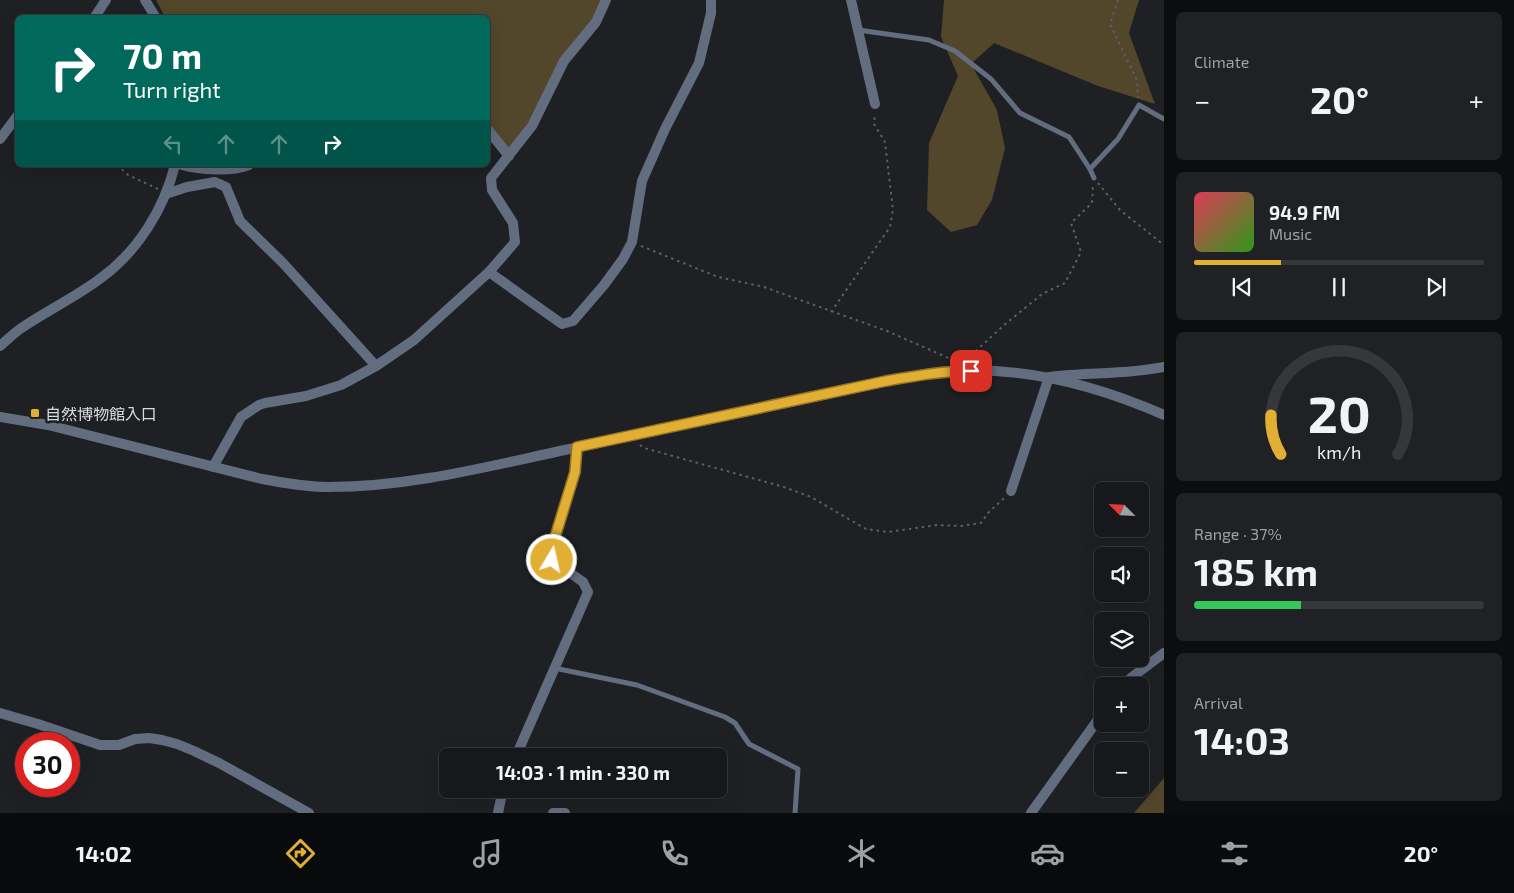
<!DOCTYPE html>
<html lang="en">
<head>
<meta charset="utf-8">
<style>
	:root { --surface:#16181b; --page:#1f2124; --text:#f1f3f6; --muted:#9ea0a3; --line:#35373a; --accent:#e1af34 }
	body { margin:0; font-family:"Exo 2","Noto Sans JP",sans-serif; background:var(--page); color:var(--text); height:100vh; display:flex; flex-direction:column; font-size:19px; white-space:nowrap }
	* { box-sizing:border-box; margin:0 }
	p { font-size:16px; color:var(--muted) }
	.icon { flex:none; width:28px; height:28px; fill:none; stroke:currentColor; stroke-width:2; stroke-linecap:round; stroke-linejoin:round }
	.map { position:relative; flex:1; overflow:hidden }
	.side { display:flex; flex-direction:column; gap:12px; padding:12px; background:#0c0d0f; width:350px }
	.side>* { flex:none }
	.guide { position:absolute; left:15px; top:15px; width:475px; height:152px; border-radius:8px; box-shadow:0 5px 20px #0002,0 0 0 1px var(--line); background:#00695c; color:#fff; overflow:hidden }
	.needle { width:32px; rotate:294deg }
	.tools { position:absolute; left:1094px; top:482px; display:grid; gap:10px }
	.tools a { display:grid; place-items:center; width:55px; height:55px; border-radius:8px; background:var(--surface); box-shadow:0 5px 20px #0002,0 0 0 1px var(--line); font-size:25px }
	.speed { position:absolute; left:15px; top:732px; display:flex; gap:10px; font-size:25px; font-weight:700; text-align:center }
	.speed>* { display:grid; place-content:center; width:65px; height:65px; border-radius:50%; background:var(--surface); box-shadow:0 5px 20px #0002,0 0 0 1px var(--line); line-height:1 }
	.speed .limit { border:8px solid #d22; background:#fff; color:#111 }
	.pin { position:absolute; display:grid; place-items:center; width:42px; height:42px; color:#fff; margin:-21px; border-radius:10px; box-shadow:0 2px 8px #0006 }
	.me { position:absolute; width:55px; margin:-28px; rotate:9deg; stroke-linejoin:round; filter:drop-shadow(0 0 4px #0008) }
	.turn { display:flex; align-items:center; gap:18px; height:105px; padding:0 25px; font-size:22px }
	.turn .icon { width:65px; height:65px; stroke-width:2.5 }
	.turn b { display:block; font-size:35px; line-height:42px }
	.lanes { display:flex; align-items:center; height:48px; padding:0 25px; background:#0003; justify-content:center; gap:25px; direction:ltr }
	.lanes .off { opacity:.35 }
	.big { font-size:38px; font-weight:700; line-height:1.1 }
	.side .tile { flex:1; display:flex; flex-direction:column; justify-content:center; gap:8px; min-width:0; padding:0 18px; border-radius:8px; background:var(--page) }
	.side .dial { align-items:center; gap:0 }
	.dial svg { height:130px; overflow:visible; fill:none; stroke:var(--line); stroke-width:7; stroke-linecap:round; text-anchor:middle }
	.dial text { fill:var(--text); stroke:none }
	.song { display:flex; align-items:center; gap:15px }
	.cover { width:60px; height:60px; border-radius:8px; background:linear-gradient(135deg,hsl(350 70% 55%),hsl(110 70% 35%)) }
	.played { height:5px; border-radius:2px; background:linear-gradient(90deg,var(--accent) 30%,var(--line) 30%) }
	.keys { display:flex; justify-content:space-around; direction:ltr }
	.heat { display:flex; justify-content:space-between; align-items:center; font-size:28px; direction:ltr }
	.charge { height:8px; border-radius:4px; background:linear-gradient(90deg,#34c759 37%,var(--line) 0) }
	.trip { position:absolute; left:439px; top:748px; width:288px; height:50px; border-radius:8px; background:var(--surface); box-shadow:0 5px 20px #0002,0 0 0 1px var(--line); font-weight:700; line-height:50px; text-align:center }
	.dock { display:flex; height:80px; justify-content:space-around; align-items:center; background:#090a0b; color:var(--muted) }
	.dock .icon { width:35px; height:35px }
	.dock .on { color:var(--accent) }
	.dock b { font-size:22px; color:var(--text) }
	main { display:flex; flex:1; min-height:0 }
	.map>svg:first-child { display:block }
	.green { fill:#52462b }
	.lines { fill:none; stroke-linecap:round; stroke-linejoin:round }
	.path { stroke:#5e6064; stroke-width:2; stroke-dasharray:2.5 4; stroke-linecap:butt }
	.service { stroke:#636d80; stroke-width:5 }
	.minor { stroke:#636d80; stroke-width:10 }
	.tertiary { stroke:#636d80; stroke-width:10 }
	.route-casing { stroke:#927222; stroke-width:12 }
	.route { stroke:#e1af34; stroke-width:9 }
	.poi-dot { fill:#e1af34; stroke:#1e2024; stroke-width:2 }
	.labels { text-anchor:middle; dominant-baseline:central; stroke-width:5; stroke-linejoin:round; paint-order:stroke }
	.poi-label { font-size:16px; fill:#d9dadd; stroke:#1e2024; text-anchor:start }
</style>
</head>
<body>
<main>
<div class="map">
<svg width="1164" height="813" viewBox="0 0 1164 813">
	<rect width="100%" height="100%" fill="#1e2024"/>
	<!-- green -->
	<g class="green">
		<path d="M156,0H606L564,61L509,156L488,127V18L165,17Z"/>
		<path d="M944,0H1139L1129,33L1155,104L1098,86L994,43L971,64L997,110L1005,148L992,200L977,225L951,232L927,210L929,143L958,76L941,37Z"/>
		<path d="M1164,778V813H1134Z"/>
	</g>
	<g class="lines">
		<!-- path -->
		<g class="path">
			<path d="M1118,0L1110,24L1137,80L1138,98"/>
			<path d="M117,165L128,175L158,189"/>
			<path d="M1098,183L1120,210L1164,245"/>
			<path d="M641,246L718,277L764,287L887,331L953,360"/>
			<path d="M831,312L890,227L893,210L885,142L874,124L875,114"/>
			<path d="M966,360L1003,326L1042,294L1065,283L1081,252L1071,223L1092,203L1093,184"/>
			<path d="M640,445L644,448L784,487L811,497L866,529L888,532L937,525L961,526L981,523L988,513L1004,498"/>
		</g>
		<!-- service -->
		<g class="service">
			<path d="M858,30L929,40L955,51L991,79L1020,113L1069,137L1090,169L1094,178"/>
			<path d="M1090,169L1118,139L1139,105L1164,119"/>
			<path d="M554,668L637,685L725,717L735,723L749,744L798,769L795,813"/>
		</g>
		<!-- minor -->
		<g class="minor">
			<path d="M851,0L875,104"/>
			<path d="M94,18L106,0"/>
			<path d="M488,130L509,156"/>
			<path d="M0,139L18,115"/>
			<path d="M182,165C200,170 231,172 249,165"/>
			<path d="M166,194L187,187L215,182L226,187L240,221L283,263L376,366"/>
			<path d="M489,272L562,324L573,321L604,285L623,259L632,242L642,181L665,129L699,63L711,13V0"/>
			<path d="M213,467L241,417L259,405L265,403L306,396L341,385L376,366L414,340L489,272L515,242L513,223L492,190L491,178L532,126L564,61L596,22L606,0"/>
			<path d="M1011,491L1049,377C1087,372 1126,375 1164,367"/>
			<path d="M1123,686L1132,677L1164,653"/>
			<path d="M0,713L38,724L100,745H119L135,739L149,738L162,740L177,744L194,751L219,763L309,813"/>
			<path d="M516,756L588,592L583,582L552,560V547L575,472L577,447"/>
			<path d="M498,813L503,789"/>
			<path d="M553,813H565"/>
			<path d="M1031,813L1102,714"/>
		</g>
		<!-- tertiary -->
		<g class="tertiary">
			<path d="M145,0L156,18"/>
			<path d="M0,346C7,340 13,334 20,329C46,311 76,297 101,278C138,251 164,209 175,165"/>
			<path d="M0,417L48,425L262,479C284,483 306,487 329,487C414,487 497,464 579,447C681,425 784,404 886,381C907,377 928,373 950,371C1025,366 1096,385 1164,415"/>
		</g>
	</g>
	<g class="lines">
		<defs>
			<path id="route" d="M552,560V547L575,472L577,447L886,381C914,376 942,371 971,371"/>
		</defs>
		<!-- route casing -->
		<use href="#route" class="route-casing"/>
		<!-- route -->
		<use href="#route" class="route"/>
	</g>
	<!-- markers -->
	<rect class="poi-dot" x="30" y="408" width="10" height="10" rx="2.5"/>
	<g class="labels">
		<!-- poi labels -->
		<g class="poi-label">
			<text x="45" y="413">自然博物館入口</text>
		</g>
	</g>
</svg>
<div class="tools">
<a><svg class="needle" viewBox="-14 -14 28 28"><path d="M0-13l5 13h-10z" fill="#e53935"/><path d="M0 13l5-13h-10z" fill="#9ea0a3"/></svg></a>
<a><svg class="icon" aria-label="sound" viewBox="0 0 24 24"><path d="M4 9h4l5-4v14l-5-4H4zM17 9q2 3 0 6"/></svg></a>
<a><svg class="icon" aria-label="layers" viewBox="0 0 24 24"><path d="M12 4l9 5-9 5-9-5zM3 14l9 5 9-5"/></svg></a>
<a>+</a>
<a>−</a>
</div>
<div class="speed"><div class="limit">30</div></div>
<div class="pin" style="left:971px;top:371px;background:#d93025"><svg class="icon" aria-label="arrive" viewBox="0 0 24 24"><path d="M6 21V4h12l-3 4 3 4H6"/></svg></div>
<svg class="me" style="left:552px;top:560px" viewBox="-20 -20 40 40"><circle r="17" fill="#e1af34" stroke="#fff" stroke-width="3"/><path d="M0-11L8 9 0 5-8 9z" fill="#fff"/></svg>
<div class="trip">14:03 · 1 min · 330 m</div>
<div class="guide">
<div class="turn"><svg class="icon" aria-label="right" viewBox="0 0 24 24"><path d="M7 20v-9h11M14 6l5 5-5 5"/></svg><div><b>70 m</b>Turn right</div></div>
<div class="lanes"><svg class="icon off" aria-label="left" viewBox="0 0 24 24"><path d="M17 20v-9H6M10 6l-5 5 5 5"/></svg><svg class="icon off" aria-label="ahead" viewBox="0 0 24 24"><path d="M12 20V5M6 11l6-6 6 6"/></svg><svg class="icon off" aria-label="ahead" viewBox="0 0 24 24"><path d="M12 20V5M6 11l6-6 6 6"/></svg><svg class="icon" aria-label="right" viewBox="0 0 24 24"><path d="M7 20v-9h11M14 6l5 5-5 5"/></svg></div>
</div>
</div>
<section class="side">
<div class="tile"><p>Climate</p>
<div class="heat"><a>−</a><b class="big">20°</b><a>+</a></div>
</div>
<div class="tile">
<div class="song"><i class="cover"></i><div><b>94.9 FM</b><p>Music</p></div></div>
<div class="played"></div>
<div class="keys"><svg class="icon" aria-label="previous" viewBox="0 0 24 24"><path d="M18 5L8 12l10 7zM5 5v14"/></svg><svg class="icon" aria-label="pause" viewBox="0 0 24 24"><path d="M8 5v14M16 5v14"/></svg><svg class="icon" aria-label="next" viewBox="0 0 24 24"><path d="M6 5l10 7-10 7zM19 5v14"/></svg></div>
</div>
<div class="tile dial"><svg viewBox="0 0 100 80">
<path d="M14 69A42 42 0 1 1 86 69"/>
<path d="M14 69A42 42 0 0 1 8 45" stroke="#e1af34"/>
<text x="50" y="56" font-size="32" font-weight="700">20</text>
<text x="50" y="72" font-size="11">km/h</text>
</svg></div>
<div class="tile"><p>Range · 37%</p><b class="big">185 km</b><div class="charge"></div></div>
<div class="tile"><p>Arrival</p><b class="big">14:03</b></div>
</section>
</main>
<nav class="dock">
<b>14:02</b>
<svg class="icon on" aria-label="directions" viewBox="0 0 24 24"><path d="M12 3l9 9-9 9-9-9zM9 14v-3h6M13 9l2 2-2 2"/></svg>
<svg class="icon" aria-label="music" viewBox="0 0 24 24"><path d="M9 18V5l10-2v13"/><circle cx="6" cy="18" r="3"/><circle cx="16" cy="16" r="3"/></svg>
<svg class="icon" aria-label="phone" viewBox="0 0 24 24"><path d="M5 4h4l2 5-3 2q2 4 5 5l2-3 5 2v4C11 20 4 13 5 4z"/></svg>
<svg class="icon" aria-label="climate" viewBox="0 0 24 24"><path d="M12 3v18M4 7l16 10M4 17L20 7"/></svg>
<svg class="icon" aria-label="car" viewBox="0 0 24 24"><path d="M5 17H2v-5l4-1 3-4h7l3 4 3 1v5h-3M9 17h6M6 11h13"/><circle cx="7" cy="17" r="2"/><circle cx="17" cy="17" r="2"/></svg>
<svg class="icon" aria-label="filters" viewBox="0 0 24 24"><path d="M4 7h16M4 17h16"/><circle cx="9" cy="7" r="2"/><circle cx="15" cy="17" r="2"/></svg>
<b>20°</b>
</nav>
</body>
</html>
